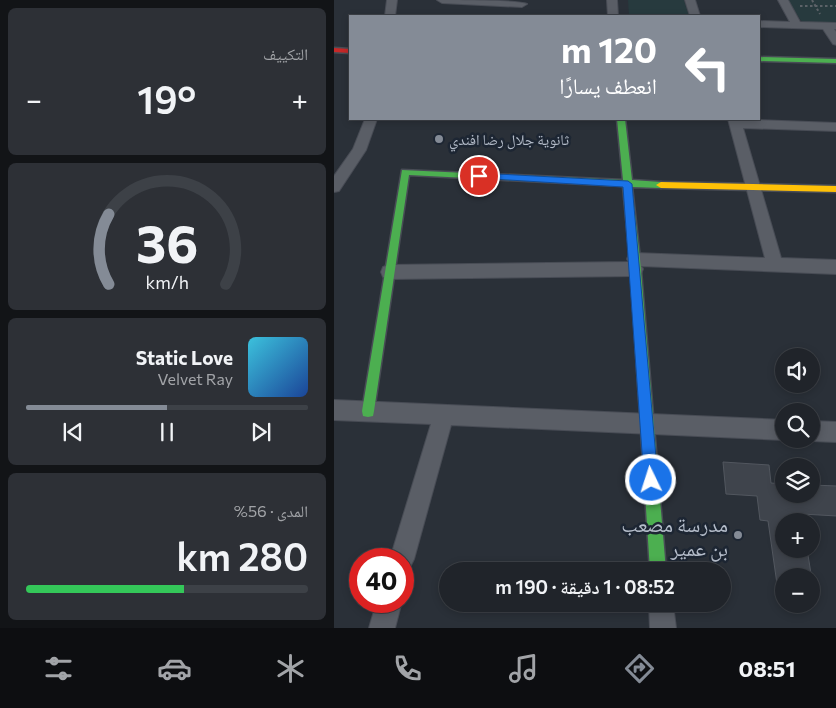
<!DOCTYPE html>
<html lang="ar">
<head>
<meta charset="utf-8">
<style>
	:root { --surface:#20242a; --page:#2d3036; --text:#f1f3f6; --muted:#a2a4a8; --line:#3d4147; --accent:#848b96 }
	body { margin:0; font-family:Commissioner,"Noto Naskh Arabic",sans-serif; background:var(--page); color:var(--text); direction:rtl; height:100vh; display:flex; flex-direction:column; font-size:19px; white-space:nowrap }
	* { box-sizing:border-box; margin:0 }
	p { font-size:16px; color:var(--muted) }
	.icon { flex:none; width:28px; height:28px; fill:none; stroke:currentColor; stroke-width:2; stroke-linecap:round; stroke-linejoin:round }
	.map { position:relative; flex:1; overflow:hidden; direction:ltr }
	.details { display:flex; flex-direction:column; gap:8px; padding:8px; background:#121417; width:334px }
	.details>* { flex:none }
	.guide { position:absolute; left:15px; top:15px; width:411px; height:105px; border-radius:0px; box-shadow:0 2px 8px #0003,0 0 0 1px var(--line); direction:rtl; background:#848b96; color:#fff; overflow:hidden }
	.tools { position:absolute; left:441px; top:348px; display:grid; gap:10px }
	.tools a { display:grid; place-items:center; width:45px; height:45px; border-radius:50%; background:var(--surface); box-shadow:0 2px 8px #0003,0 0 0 1px var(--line); font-size:25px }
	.speed { position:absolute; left:15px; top:548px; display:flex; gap:10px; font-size:25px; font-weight:700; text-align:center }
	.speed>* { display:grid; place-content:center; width:65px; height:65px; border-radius:50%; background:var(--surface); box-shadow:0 2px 8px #0003,0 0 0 1px var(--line); line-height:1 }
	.speed .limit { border:8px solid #d22; background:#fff; color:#111 }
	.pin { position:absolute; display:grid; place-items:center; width:42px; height:42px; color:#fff; margin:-21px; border:2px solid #fff; border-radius:50%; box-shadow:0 1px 5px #0007 }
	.me { position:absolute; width:55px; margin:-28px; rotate:356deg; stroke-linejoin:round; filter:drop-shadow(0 0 4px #0008) }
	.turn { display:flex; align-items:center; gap:18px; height:105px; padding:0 20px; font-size:22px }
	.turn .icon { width:65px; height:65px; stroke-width:2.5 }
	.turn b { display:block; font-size:35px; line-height:42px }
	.big { font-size:38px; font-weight:600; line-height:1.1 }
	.details .widget { flex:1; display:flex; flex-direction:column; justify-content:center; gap:8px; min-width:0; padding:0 18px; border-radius:8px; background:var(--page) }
	.details .dial { align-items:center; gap:0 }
	.dial svg { height:130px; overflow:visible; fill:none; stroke:var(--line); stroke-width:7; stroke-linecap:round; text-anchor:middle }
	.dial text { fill:var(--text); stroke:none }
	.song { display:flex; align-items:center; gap:15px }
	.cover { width:60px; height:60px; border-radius:8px; background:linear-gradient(135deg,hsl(190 70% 55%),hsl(220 70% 35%)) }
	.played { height:5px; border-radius:2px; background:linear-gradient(90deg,var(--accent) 50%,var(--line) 50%) }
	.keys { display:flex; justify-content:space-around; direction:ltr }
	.heat { display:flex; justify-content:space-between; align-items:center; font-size:28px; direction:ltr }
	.charge { height:8px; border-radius:4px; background:linear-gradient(90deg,#34c759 56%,var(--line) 0) }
	.trip { position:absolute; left:105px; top:562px; width:292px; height:50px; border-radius:25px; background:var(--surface); box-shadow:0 2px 8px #0003,0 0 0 1px var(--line); font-weight:600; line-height:50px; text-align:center; direction:rtl }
	.tab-bar { display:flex; height:80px; justify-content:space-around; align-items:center; background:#0d0e11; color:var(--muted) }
	.tab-bar .icon { width:35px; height:35px }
	.tab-bar .active { color:var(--accent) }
	.tab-bar b { font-size:22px; color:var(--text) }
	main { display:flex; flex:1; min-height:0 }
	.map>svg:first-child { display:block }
	.green { fill:#273a3e }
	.building { fill:#3f444c; stroke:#52575f }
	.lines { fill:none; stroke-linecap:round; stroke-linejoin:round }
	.street-casing { stroke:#484c55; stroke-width:2 }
	.fast-casing { stroke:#484c55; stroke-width:3 }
	.slow-casing { stroke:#484c55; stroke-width:3 }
	.jam-casing { stroke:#484c55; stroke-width:3 }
	.path { stroke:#5c6268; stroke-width:2; stroke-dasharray:2.5 2.5; stroke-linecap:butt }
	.street { fill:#5a5e66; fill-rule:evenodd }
	.fast { fill:#4caf50; fill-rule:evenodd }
	.slow { fill:#ffc107; fill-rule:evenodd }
	.jam { fill:#c62828; fill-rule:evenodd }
	.route { fill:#1a73e8; stroke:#114b97 }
	.poi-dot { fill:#848b96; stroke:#1d2633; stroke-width:2 }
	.labels { text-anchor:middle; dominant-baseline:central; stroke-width:5; stroke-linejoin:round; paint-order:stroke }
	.far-poi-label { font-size:15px; fill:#b4bcc9; stroke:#1d2633; text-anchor:start }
	.near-poi-label { font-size:21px; fill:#b4bcc9; stroke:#1d2633; text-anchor:end }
</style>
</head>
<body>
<main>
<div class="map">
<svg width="503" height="628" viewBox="0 0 503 628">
	<rect width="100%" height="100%" fill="#2a3038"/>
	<!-- green -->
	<g class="green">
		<path d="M294,0H350L355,16H295Z"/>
		<path d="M453,0H502V22H468Z"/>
	</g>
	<!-- building -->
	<path class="building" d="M389,462L435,465L437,483L450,484V494H478V485L503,486V516L468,514L469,521H450V549H473L479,586H478V576H450V584H443L434,521L426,520L423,496L392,494Z"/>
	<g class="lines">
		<defs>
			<g id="street">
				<path d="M53,0H63L61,16H51Z"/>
				<path d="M103,0C119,0 184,0 193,4L188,7L108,3Z"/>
				<path d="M273,0H283L284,16H274Z"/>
				<path d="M351,0H361L366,16H356Z"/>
				<path d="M444,0H454L466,22L503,23V29H500L503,33V45L499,44L489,29L425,27V21L456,22Z"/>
				<path d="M31,119H43L32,150L5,191L0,192V176L19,149Z"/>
				<path d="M394,119L503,123V131L409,128L447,258L503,260V274L307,266L309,269L307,274L301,276L55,279L49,277L47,272L49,267L55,265L295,262L293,259L295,254L301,253L431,258Z"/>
				<path d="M0,400L450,420V439H454L450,440L117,425L80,559L76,567L69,571V559H56L97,424L0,420Z"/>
				<path d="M478,421L503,422V442L478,441L472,439H478Z"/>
				<path d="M43,601H68L61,628H35Z"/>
				<path d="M315,604H339L342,628H316Z"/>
			</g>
			<g id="fast">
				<path d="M425,57L503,59V63L425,61Z"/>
				<path d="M283,119H291L298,180L327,182L332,185L327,188L298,187L306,259L332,571H316L296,259L289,186L75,175L40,411L39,416L34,417L29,416L28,411L68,170L289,180Z"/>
			</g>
			<path id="slow" d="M327,182L503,186V192L327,188L322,185Z"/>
			<path id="jam" d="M0,48L16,49V53L0,52Z"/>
		</defs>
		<!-- street casing -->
		<use href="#street" class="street-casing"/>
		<!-- fast casing -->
		<use href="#fast" class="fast-casing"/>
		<!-- slow casing -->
		<use href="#slow" class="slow-casing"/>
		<!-- jam casing -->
		<use href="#jam" class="jam-casing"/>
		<!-- path -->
		<g class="path">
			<path d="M478,0L486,14"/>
			<path d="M466,6H503"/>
		</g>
		<!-- street -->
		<use href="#street" class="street"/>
		<!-- fast -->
		<use href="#fast" class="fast"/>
		<!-- slow -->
		<use href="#slow" class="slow"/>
		<!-- jam -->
		<use href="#jam" class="jam"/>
	</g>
	<!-- route -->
	<path class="route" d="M145,173L294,181L298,184L324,480L322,485L317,487L312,485L310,480L289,187L142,178V174Z"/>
	<!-- markers -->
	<g class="poi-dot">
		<circle cx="105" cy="139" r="5"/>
		<circle cx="404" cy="535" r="5"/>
	</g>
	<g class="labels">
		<!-- far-poi labels -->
		<g class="far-poi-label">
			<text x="115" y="139">ثانوية جلال رضا افندي</text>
		</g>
		<!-- near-poi labels -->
		<g class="near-poi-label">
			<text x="394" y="523">مدرسة مصعب<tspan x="394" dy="24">بن عمير</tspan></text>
		</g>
	</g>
</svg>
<div class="tools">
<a><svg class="icon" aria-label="sound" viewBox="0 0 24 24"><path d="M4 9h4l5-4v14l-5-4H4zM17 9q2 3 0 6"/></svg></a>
<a><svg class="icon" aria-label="search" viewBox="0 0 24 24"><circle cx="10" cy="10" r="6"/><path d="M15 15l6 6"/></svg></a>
<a><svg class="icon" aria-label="layers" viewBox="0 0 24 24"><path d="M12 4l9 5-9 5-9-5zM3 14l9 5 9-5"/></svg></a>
<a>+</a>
<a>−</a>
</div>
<div class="speed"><div class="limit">40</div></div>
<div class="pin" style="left:145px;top:176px;background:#d93025"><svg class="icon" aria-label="arrive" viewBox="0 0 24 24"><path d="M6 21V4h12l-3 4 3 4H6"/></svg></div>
<svg class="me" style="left:317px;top:480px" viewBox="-20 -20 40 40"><circle r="17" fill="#1a73e8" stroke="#fff" stroke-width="3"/><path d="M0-11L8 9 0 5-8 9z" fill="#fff"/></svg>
<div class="trip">08:52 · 1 دقيقة · 190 m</div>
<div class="guide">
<div class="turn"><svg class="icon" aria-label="left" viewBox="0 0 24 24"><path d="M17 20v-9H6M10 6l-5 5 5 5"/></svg><div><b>120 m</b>انعطف يسارًا</div></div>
</div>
</div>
<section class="details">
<div class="widget"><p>التكييف</p>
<div class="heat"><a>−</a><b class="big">19°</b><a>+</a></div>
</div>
<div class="widget dial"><svg viewBox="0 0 100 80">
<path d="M14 69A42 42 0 1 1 86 69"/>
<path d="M14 69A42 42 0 0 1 14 26" stroke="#848b96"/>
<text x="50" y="56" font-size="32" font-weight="700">36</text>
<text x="50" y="72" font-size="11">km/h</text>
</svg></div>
<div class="widget">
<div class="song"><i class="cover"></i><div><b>Static Love</b><p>Velvet Ray</p></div></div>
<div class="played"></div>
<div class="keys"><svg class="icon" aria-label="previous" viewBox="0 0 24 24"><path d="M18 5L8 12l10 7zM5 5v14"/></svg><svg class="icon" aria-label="pause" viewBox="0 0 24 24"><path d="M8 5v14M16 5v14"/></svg><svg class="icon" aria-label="next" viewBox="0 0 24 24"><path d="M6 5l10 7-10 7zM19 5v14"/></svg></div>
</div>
<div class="widget"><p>المدى · 56%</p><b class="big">280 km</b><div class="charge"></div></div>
</section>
</main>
<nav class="tab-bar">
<b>08:51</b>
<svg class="icon active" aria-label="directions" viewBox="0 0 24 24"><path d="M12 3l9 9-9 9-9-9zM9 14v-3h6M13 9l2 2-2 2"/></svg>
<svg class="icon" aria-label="music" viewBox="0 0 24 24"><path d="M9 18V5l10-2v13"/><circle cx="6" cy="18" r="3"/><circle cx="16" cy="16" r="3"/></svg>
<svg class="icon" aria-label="phone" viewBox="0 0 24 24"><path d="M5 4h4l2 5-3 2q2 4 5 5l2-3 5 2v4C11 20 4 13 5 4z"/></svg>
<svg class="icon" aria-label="climate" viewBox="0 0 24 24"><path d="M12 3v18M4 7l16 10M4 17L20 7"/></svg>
<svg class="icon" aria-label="car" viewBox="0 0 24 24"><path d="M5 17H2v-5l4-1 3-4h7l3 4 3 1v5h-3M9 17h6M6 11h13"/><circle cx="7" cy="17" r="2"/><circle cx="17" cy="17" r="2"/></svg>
<svg class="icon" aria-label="filters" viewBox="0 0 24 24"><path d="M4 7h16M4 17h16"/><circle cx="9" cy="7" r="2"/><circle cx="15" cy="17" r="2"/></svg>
</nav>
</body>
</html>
